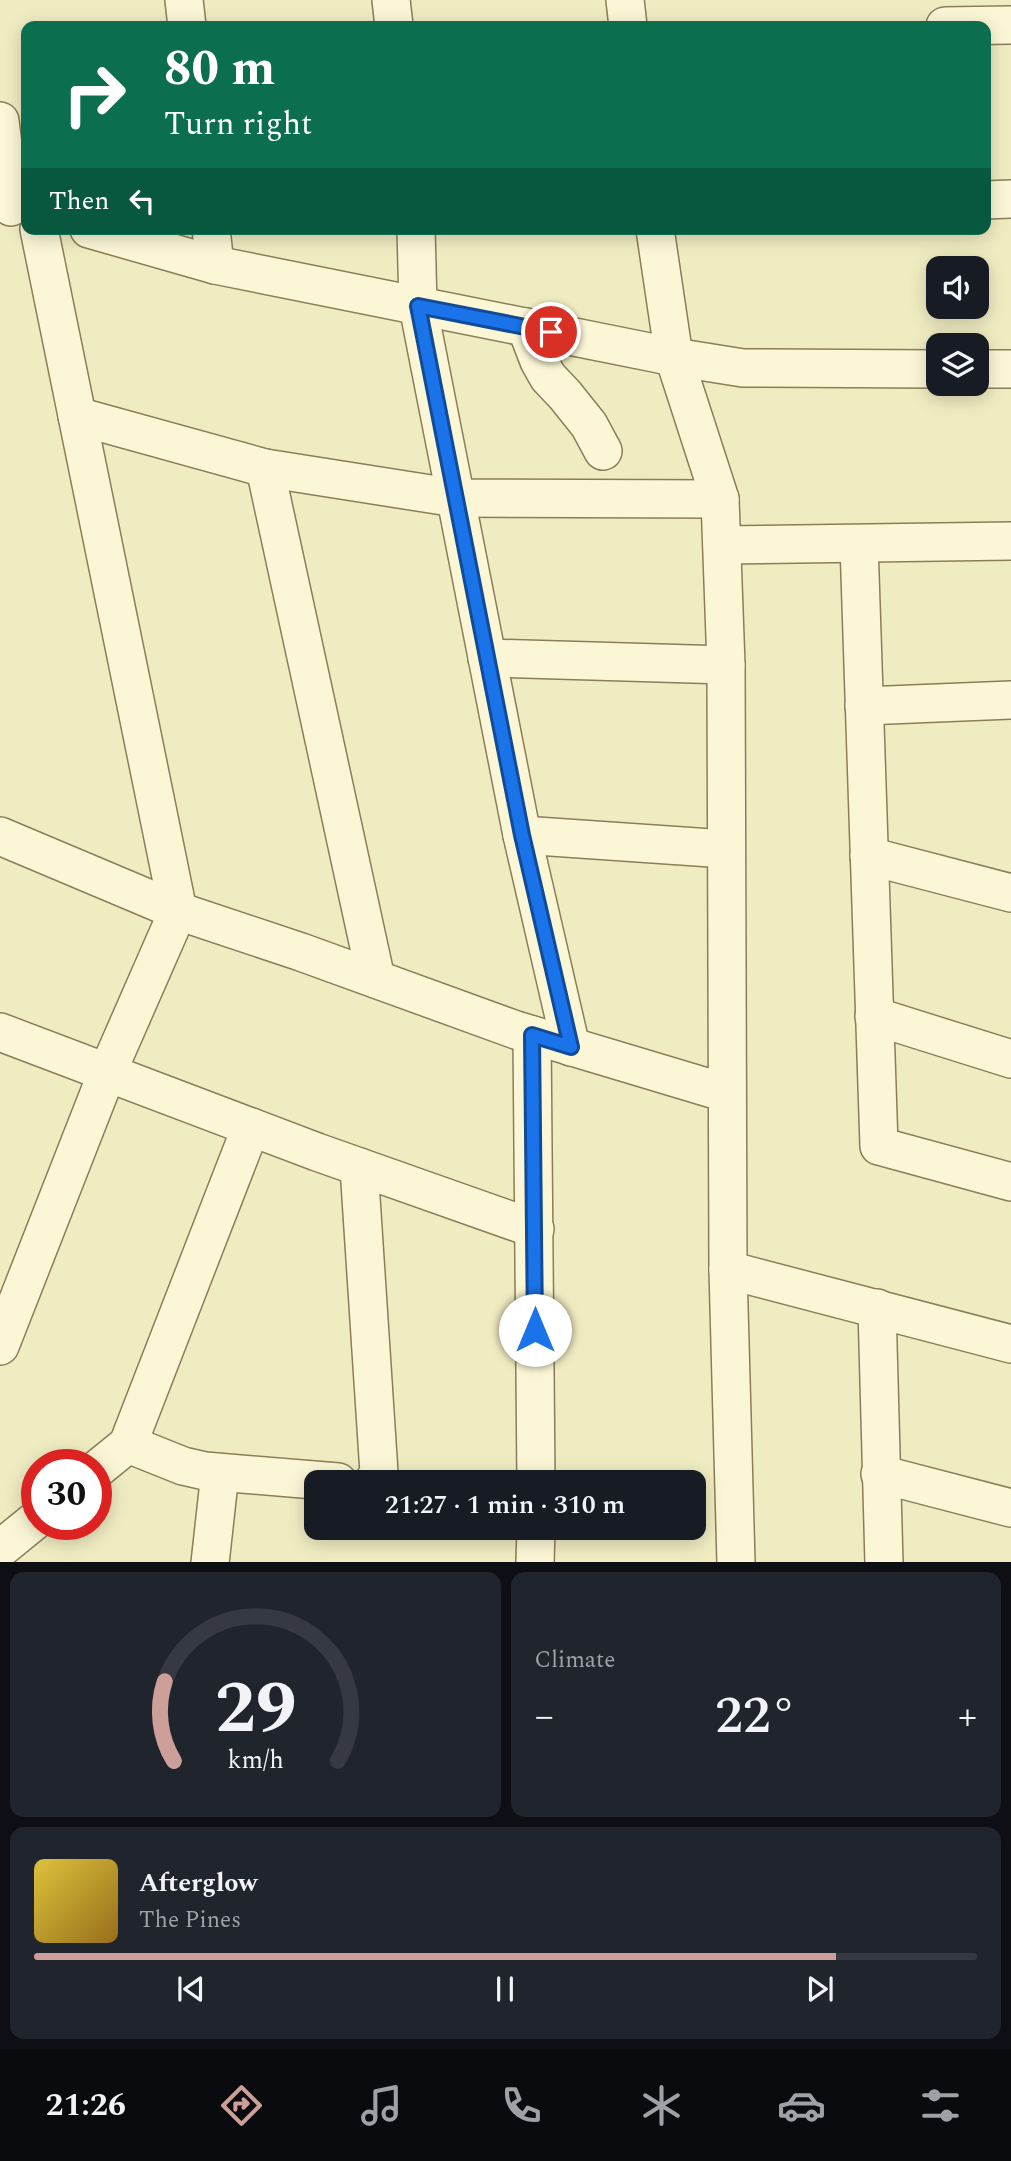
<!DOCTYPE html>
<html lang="en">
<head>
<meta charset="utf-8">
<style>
	:root { --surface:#171b24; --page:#20242c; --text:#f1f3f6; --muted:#9ea1a6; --line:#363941; --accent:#cca098 }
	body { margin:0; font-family:Spectral,serif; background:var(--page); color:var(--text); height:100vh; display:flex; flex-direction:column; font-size:26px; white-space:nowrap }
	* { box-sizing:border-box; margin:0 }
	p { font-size:23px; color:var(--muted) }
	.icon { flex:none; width:38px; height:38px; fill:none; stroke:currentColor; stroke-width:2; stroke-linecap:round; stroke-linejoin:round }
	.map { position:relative; height:1562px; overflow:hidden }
	.side { display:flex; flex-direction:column; gap:10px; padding:10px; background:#0d0f14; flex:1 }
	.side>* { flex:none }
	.guide { position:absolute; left:21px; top:21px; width:970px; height:214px; border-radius:14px; box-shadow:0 4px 18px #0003; background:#0b6e4f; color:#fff; overflow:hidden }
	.fabs { position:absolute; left:926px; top:256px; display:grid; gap:14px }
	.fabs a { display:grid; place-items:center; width:63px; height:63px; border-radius:14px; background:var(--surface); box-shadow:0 4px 18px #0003; font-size:35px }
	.speed { position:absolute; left:21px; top:1449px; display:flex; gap:14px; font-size:35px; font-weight:700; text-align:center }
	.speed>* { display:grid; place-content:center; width:91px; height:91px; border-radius:50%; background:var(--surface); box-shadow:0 4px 18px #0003; line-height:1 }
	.speed .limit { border:10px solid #d22; background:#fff; color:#111 }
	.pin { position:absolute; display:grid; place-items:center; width:60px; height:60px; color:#fff; margin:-30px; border:4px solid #fff; border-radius:50%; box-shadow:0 2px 7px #0007 }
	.me { position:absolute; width:77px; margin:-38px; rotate:0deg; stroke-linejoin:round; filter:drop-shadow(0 0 5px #0008) }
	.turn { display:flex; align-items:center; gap:24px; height:147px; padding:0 28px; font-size:32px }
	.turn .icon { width:91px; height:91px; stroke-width:2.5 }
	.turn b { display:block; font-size:49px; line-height:60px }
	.then { display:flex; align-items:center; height:66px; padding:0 28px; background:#0003; gap:14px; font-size:26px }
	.big { font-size:52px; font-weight:600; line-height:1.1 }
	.side .widget { flex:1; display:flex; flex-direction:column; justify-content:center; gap:10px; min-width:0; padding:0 24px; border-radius:14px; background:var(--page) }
	.side .dial { align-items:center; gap:0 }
	.dial svg { height:182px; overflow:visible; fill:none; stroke:var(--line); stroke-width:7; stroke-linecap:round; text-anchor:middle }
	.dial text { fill:var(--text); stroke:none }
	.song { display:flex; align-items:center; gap:21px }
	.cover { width:84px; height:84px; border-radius:10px; background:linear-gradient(135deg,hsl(50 70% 55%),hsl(40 70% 35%)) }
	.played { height:7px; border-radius:4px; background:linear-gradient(90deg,var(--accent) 85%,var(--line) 85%) }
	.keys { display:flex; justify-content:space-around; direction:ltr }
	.heat { display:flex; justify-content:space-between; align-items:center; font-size:38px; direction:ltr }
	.side .tiles { flex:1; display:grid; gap:10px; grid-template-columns:1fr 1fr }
	.widget:last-child { grid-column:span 2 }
	.trip { position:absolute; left:304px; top:1470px; width:402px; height:70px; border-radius:14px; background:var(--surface); box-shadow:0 4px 18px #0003; font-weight:600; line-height:70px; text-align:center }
	.menu { display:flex; height:112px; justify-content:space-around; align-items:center; background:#090b0e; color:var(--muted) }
	.menu .icon { width:49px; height:49px }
	.menu .on { color:var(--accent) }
	.menu b { font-size:32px; color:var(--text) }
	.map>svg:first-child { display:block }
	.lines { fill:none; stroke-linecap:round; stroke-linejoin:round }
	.minor-casing { stroke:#8b7d58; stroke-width:40 }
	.minor { stroke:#fbf7d6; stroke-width:37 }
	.route-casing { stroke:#114b97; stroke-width:18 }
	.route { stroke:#1a73e8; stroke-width:12 }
</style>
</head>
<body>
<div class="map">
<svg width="1011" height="1563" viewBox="0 0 1011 1563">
	<rect width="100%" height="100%" fill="#f0ecc2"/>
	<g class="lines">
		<defs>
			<g id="minor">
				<path d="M184,0L187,26"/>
				<path d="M391,0L394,26"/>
				<path d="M625,0L628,26"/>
				<path d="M945,26L1011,25"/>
				<path d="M0,121L11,207"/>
				<path d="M985,200L1011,199"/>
				<path d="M89,229L215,265L674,357L743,368L938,369"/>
				<path d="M211,229L215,265"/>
				<path d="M416,229L418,306L522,835L571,1047"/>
				<path d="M655,229L674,357L720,499L726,665L728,1270L736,1563"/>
				<path d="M526,327L539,361L548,377L565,395L589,425L603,451"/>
				<path d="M976,369H1011"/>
				<path d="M77,416L265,468L456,498L720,499"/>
				<path d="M265,468L376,979"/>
				<path d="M859,544L879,1146L1011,1182"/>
				<path d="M722,545L1011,541"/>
				<path d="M487,658L726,665"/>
				<path d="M864,706L1011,700"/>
				<path d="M522,835L726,849"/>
				<path d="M0,836L178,911L301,952L516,1030L726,1093"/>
				<path d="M869,856L1011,893"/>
				<path d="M874,1016L1011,1059"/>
				<path d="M0,1032L317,1152L535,1229"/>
				<path d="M532,1035L536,1482"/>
				<path d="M359,1167L379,1473L373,1482"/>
				<path d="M728,1270L1011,1344"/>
				<path d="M877,1308L884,1563"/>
				<path d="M0,1346L107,1073L178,911L39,229"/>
				<path d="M128,1444L183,1466L205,1471L338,1482"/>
				<path d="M96,1470L128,1444L251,1127"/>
				<path d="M880,1474L1011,1508"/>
				<path d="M0,1549L37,1519"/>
				<path d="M210,1563L220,1473"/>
				<path d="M535,1563L536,1528"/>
			</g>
		</defs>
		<!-- minor casing -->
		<use href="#minor" class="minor-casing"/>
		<!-- minor -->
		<use href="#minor" class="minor"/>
	</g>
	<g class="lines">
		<defs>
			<path id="route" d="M535,1330L532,1035L571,1047L522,835L418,306L551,332"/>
		</defs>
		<!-- route casing -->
		<use href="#route" class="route-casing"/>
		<!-- route -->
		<use href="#route" class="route"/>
	</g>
</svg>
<div class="fabs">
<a><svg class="icon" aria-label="sound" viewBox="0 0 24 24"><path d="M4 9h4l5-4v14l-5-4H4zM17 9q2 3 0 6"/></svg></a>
<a><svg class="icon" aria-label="layers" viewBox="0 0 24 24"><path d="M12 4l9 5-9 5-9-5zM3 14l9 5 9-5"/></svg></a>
</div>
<div class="speed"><div class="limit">30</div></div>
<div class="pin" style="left:551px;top:332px;background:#d93025"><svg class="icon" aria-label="arrive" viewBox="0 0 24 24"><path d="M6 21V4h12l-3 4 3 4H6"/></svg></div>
<svg class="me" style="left:535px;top:1330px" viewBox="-20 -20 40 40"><circle r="19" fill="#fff"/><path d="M0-13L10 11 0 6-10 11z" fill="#1a73e8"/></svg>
<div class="trip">21:27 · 1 min · 310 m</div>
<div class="guide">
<div class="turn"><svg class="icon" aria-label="right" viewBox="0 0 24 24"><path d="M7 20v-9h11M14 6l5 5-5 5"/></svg><div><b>80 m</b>Turn right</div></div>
<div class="then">Then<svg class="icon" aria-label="left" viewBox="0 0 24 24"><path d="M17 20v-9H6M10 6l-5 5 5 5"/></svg></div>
</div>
</div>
<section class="side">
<div class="tiles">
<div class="widget dial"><svg viewBox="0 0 100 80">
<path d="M14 69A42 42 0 1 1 86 69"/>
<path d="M14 69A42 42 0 0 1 10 34" stroke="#cca098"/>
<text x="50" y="56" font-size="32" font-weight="700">29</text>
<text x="50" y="72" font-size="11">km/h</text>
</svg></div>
<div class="widget"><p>Climate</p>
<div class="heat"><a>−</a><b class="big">22°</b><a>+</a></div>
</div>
<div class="widget">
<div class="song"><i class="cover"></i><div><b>Afterglow</b><p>The Pines</p></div></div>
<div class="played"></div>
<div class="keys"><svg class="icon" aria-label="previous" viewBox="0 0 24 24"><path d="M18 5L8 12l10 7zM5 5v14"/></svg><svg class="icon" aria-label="pause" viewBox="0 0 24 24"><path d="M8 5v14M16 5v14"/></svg><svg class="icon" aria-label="next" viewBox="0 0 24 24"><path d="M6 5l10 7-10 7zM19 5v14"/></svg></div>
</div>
</div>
</section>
<nav class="menu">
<b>21:26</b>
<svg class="icon on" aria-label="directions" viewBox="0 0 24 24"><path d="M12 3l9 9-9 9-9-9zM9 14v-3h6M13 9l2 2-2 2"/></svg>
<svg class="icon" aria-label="music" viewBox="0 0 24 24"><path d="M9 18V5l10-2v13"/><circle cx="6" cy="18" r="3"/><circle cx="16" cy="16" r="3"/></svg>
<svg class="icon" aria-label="phone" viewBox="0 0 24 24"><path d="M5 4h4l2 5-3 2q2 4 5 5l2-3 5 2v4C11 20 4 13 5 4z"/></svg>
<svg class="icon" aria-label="climate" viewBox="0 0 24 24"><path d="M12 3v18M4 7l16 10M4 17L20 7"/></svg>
<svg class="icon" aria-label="car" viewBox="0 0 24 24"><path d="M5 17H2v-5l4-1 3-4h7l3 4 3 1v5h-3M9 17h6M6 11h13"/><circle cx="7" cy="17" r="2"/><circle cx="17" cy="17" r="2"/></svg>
<svg class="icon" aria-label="filters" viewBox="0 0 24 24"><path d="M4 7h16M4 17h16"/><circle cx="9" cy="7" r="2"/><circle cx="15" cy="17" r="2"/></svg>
</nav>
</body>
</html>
